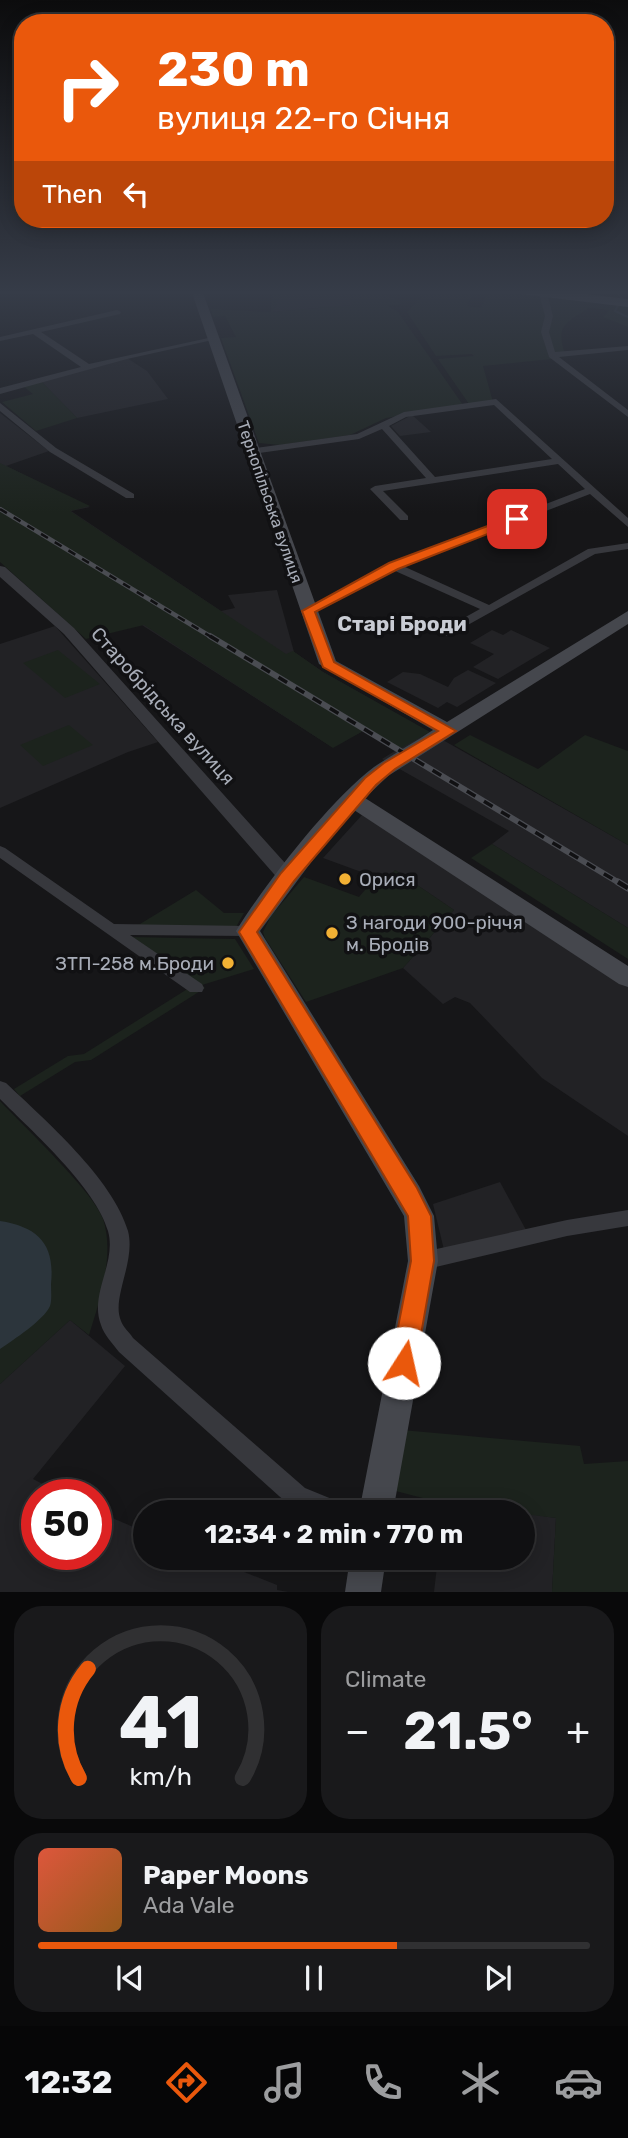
<!DOCTYPE html>
<html lang="en">
<head>
<meta charset="utf-8">
<style>
	:root { --surface:#101012; --page:#19191b; --text:#f1f3f6; --muted:#9c9d9f; --line:#303032; --accent:#ea580c }
	body { margin:0; font-family:Rubik,sans-serif; background:var(--page); color:var(--text); height:100vh; display:flex; flex-direction:column; font-size:26px; white-space:nowrap }
	* { box-sizing:border-box; margin:0 }
	p { font-size:23px; color:var(--muted) }
	.icon { flex:none; width:38px; height:38px; fill:none; stroke:currentColor; stroke-width:2; stroke-linecap:round; stroke-linejoin:round }
	.map { position:relative; height:1592px; overflow:hidden }
	.drawer { display:flex; flex-direction:column; gap:14px; padding:14px; background:#09090a; flex:1 }
	.drawer>* { flex:none }
	.guide { position:absolute; left:14px; top:14px; width:600px; height:214px; border-radius:28px; box-shadow:0 4px 18px #0003,0 0 0 2px var(--line); background:#ea580c; color:#fff; overflow:hidden }
	.speed { position:absolute; left:21px; top:1479px; display:flex; gap:14px; font-size:35px; font-weight:700; text-align:center }
	.speed>* { display:grid; place-content:center; width:91px; height:91px; border-radius:50%; background:var(--surface); box-shadow:0 4px 18px #0003,0 0 0 2px var(--line); line-height:1 }
	.speed .limit { border:10px solid #d22; background:#fff; color:#111 }
	.pin { position:absolute; display:grid; place-items:center; width:60px; height:60px; color:#fff; margin:-30px; border-radius:14px; box-shadow:0 4px 10px #0006 }
	.me { position:absolute; width:77px; margin:-38px; rotate:10deg; stroke-linejoin:round; filter:drop-shadow(0 0 5px #0008) }
	.turn { display:flex; align-items:center; gap:24px; height:147px; padding:0 28px; font-size:32px }
	.turn .icon { width:91px; height:91px; stroke-width:2.5 }
	.turn b { display:block; font-size:49px; line-height:60px }
	.then { display:flex; align-items:center; height:66px; padding:0 28px; background:#0003; gap:14px; font-size:26px }
	.big { font-size:52px; font-weight:700; line-height:1.1 }
	.drawer .card { flex:1; display:flex; flex-direction:column; justify-content:center; gap:10px; min-width:0; padding:0 24px; border-radius:28px; background:var(--page) }
	.drawer .dial { align-items:center; gap:0 }
	.dial svg { height:182px; overflow:visible; fill:none; stroke:var(--line); stroke-width:7; stroke-linecap:round; text-anchor:middle }
	.dial text { fill:var(--text); stroke:none }
	.song { display:flex; align-items:center; gap:21px }
	.cover { width:84px; height:84px; border-radius:10px; background:linear-gradient(135deg,hsl(10 70% 55%),hsl(30 70% 35%)) }
	.played { height:7px; border-radius:4px; background:linear-gradient(90deg,var(--accent) 65%,var(--line) 65%) }
	.keys { display:flex; justify-content:space-around; direction:ltr }
	.heat { display:flex; justify-content:space-between; align-items:center; font-size:38px; direction:ltr }
	.drawer .tiles { flex:1; display:grid; gap:14px; grid-template-columns:1fr 1fr }
	.card:last-child { grid-column:span 2 }
	.trip { position:absolute; left:133px; top:1500px; width:402px; height:70px; border-radius:35px; background:var(--surface); box-shadow:0 4px 18px #0003,0 0 0 2px var(--line); font-weight:700; line-height:70px; text-align:center }
	.menu { display:flex; height:112px; justify-content:space-around; align-items:center; background:#060607; color:var(--muted) }
	.menu .icon { width:49px; height:49px }
	.menu .active { color:var(--accent) }
	.menu b { font-size:32px; color:var(--text) }
	.map>svg:first-child { display:block }
	.built { fill:#222225 }
	.green { fill:#1c231d }
	.water { fill:#2c353c }
	.lines { fill:none; stroke-linecap:round; stroke-linejoin:round }
	.stream { stroke:#2c353c; stroke-width:2 }
	.minor { fill:#37383d; fill-rule:evenodd }
	.tertiary { fill:#37383d; fill-rule:evenodd }
	.secondary { fill:#45474d; fill-rule:evenodd }
	.trunk { fill:#5b5e65; fill-rule:evenodd }
	.rail-far2-casing { stroke:#4a4c52; stroke-width:4.5 }
	.rail-far1-casing { stroke:#4a4c52; stroke-width:6 }
	.rail-casing { stroke:#4a4c52; stroke-width:7 }
	.rail-far2 { stroke:#111113; stroke-width:2.5; stroke-dasharray:8; stroke-linecap:butt }
	.rail-far1 { stroke:#111113; stroke-width:3.5; stroke-dasharray:10; stroke-linecap:butt }
	.rail { stroke:#111113; stroke-width:4.5; stroke-dasharray:13; stroke-linecap:butt }
	.route { fill:#ea580c; stroke:#983908; stroke-width:2 }
	.poi-dot { fill:#f2b134; stroke:#111113; stroke-width:2.5 }
	.labels { text-anchor:middle; dominant-baseline:central; stroke-width:7; stroke-linejoin:round; paint-order:stroke }
	.far-street-label { font-size:16px; fill:#a8adb8; stroke:#111113 }
	.street-label { font-size:19px; fill:#a8adb8; stroke:#111113 }
	.poi-label { font-size:19px; fill:#a8adb8; stroke:#111113; text-anchor:start }
	.neighbourhood-label { font-size:21px; font-weight:bold; fill:#c9ccd4; stroke:#111113 }
</style>
</head>
<body>
<div class="map">
<svg width="628" height="1592" viewBox="0 0 628 1592">
	<rect width="100%" height="100%" fill="#161618"/>
	<!-- built -->
	<g class="built">
		<path d="M272,290H406L407,294L348,291L353,305L271,312Z"/>
		<path d="M127,358L147,371L168,399L77,418L41,381Z"/>
		<path d="M0,413L49,451L6,466L90,507L71,511L221,611L235,608L228,595L277,590L294,652L323,672L628,845V928L492,844L509,831L382,759L398,749L365,730L332,747L0,534Z"/>
		<path d="M412,415L431,432L400,436L391,426Z"/>
		<path d="M55,626L158,742L128,752L0,808V644Z"/>
		<path d="M492,630L503,635L511,630L550,648L498,679L473,667L494,654L470,643Z"/>
		<path d="M468,670L496,683L457,707L447,702L438,708L387,682L403,672L420,674L448,687L454,678Z"/>
		<path d="M362,815L628,983V1136L542,1078L470,1003L455,997L443,1004L403,968L454,910L395,870L386,881L323,858Z"/>
		<path d="M500,1182L526,1230L444,1250L433,1204Z"/>
		<path d="M70,1320L125,1366L33,1479L62,1494H37V1554H96V1511L145,1532V1558H209L277,1585V1590L288,1592H0V1384Z"/>
		<path d="M523,1513L556,1518L552,1592H434L438,1558H523Z"/>
	</g>
	<!-- green -->
	<g class="green">
		<path d="M272,290H282L278,303L272,312L352,305L347,291H381L382,294L400,301L401,304L388,306L398,312L463,405L386,418L350,435L280,445L259,443L221,338L236,337L225,316L213,317L211,309L271,312Z"/>
		<path d="M412,290L474,291L467,306L481,308L489,290H506L545,299L565,297L628,305V327L603,317L609,310L589,308C567,322 555,325 565,354L548,355L552,359L483,366L493,402L469,404L438,359L474,356L472,354L436,356L407,312L422,296Z"/>
		<path d="M41,381L77,418L36,431L2,402L33,394L23,386Z"/>
		<path d="M0,463L90,506L70,511L286,654L293,651L323,672L430,732L399,749L365,730L333,748L144,625L86,639L0,562Z"/>
		<path d="M58,650L100,684L65,698L23,663Z"/>
		<path d="M69,725L93,745L43,766L20,745Z"/>
		<path d="M470,735L538,769L585,735L628,751V845L454,745Z"/>
		<path d="M492,844L628,928V959L471,858Z"/>
		<path d="M395,870L454,910L403,968L306,1002L265,938L263,932L271,916L304,877L359,897L376,877L386,881Z"/>
		<path d="M196,890L224,913H244L236,927L133,925L140,924Z"/>
		<path d="M129,937L235,939L254,969L202,985L205,988L91,1060L75,1062L20,1096L14,1089L68,1056L84,1054L197,983Z"/>
		<path d="M0,1101C23,1126 93,1191 103,1219C115,1254 100,1300 89,1335L70,1320L0,1384Z"/>
		<path d="M391,1429L580,1446L584,1464L628,1461V1592H552L556,1518L446,1504L380,1487Z"/>
	</g>
	<!-- water -->
	<path class="water" d="M0,1221C39,1227 55,1245 51,1284C51,1291 52,1300 50,1306C44,1320 13,1340 0,1349Z"/>
	<g class="lines">
		<!-- stream -->
		<path class="stream" d="M613,290L622,298L615,311L628,317"/>
		<!-- minor -->
		<g class="minor">
			<path d="M544,291L551,293L548,297L553,316L549,332L555,352L628,346V350L559,357L628,410V417L549,357L541,332L545,316L540,297Z"/>
			<path d="M117,310L121,312L120,314L41,332L89,364L213,337L217,339L127,359L0,394V388L81,367L33,334L0,341V337Z"/>
			<path d="M496,399L628,518V527L590,494L403,566L489,605L588,549L628,543V549L595,554L448,636L444,635V629L480,609L393,570L312,613H304V609L389,564L585,489L558,464L383,491L408,516V520H400L370,489L375,486L426,478L382,429L359,439L252,454L249,453V449L357,434L404,412ZM494,405L552,459L435,477L389,426L406,417Z"/>
			<path d="M0,403L56,448L134,494V498H126L50,452L0,411Z"/>
			<path d="M0,846L5,848L114,924L248,926L254,927L256,931L254,935L248,936L130,935L202,984L204,988L202,992H190L0,858Z"/>
			<path d="M0,1081L6,1083C45,1120 113,1179 128,1231C136,1262 111,1298 121,1321C123,1327 130,1333 133,1338L305,1488L344,1504L348,1512H306L289,1505L119,1352C113,1344 104,1335 101,1325C89,1294 117,1263 108,1231C96,1188 32,1131 0,1099Z"/>
			<path d="M628,1210V1226L567,1236L423,1270L416,1267L413,1261L416,1255L423,1252L567,1220Z"/>
		</g>
		<!-- tertiary -->
		<path class="tertiary" d="M0,566L5,567L74,628L294,873L296,877L294,881H280L64,634L0,577Z"/>
		<!-- secondary -->
		<g class="secondary">
			<path d="M191,290H202L336,661L447,722L628,611V624L388,776L365,798L628,966V987L619,984L354,810L318,853L260,931L419,1186L434,1216L438,1261L393,1512H359L408,1261L404,1216L236,931C265,884 330,800 374,767C393,754 414,743 433,730L319,664Z"/>
			<path d="M350,1558H386L381,1592H345Z"/>
		</g>
		<!-- trunk -->
		<path class="trunk" d="M514,290H550L628,299V307L520,294Z"/>
		<defs>
			<path id="rail-far2" d="M0,509L213,638"/>
			<path id="rail-far1" d="M210,636L621,884"/>
			<path id="rail" d="M618,882L628,888"/>
		</defs>
		<!-- rail-far2 casing -->
		<use href="#rail-far2" class="rail-far2-casing"/>
		<!-- rail-far1 casing -->
		<use href="#rail-far1" class="rail-far1-casing"/>
		<!-- rail casing -->
		<use href="#rail" class="rail-casing"/>
		<!-- rail-far2 -->
		<use href="#rail-far2" class="rail-far2"/>
		<!-- rail-far1 -->
		<use href="#rail-far1" class="rail-far1"/>
		<!-- rail -->
		<use href="#rail" class="rail"/>
	</g>
	<!-- sky -->
	<linearGradient id="sky" x2="0" y2="1"><stop stop-color="#0c0c0d"/><stop offset="0.57" stop-color="#363c48"/><stop offset="1" stop-color="#363c48" stop-opacity="0"/></linearGradient>
	<rect width="628" height="513" fill="url(#sky)"/>
	<!-- route -->
	<path class="route" d="M517,515L521,516V521L398,569L315,612L334,662L456,731L395,769L376,785L294,881L257,932L417,1188L431,1216L434,1261L416,1363L412,1371L404,1374L395,1371L391,1363L411,1261L408,1216L239,932L281,873L365,778L384,763L438,731L323,667L302,611L389,563Z"/>
	<!-- markers -->
	<g class="poi-dot">
		<circle cx="345" cy="879" r="7"/>
		<circle cx="332" cy="933" r="7"/>
		<circle cx="228" cy="963" r="7"/>
	</g>
	<g class="labels">
		<!-- far-street labels -->
		<g class="far-street-label">
			<text transform="translate(270 502) rotate(71)">Тернопільська вулиця</text>
		</g>
		<!-- street labels -->
		<g class="street-label">
			<text transform="translate(163 706) rotate(48)">Старобрідська вулиця</text>
		</g>
		<!-- poi labels -->
		<g class="poi-label">
			<text x="359" y="879">Орися</text>
			<text x="346" y="922">З нагоди 900-річчя<tspan x="346" dy="22">м. Бродів</tspan></text>
			<text x="214" y="963" text-anchor="end">ЗТП-258 м.Броди</text>
		</g>
		<!-- neighbourhood labels -->
		<g class="neighbourhood-label">
			<text x="402" y="623">Старі Броди</text>
		</g>
	</g>
</svg>
<div class="speed"><div class="limit">50</div></div>
<div class="pin" style="left:517px;top:519px;background:#d93025"><svg class="icon" aria-label="arrive" viewBox="0 0 24 24"><path d="M6 21V4h12l-3 4 3 4H6"/></svg></div>
<svg class="me" style="left:404px;top:1363px" viewBox="-20 -20 40 40"><circle r="19" fill="#fff"/><path d="M0-13L10 11 0 6-10 11z" fill="#ea580c"/></svg>
<div class="trip">12:34 · 2 min · 770 m</div>
<div class="guide">
<div class="turn"><svg class="icon" aria-label="right" viewBox="0 0 24 24"><path d="M7 20v-9h11M14 6l5 5-5 5"/></svg><div><b>230 m</b>вулиця 22-го Січня</div></div>
<div class="then">Then<svg class="icon" aria-label="left" viewBox="0 0 24 24"><path d="M17 20v-9H6M10 6l-5 5 5 5"/></svg></div>
</div>
</div>
<section class="drawer">
<div class="tiles">
<div class="card dial"><svg viewBox="0 0 100 80">
<path d="M14 69A42 42 0 1 1 86 69"/>
<path d="M14 69A42 42 0 0 1 18 21" stroke="#ea580c"/>
<text x="50" y="56" font-size="32" font-weight="700">41</text>
<text x="50" y="72" font-size="11">km/h</text>
</svg></div>
<div class="card"><p>Climate</p>
<div class="heat"><a>−</a><b class="big">21.5°</b><a>+</a></div>
</div>
<div class="card">
<div class="song"><i class="cover"></i><div><b>Paper Moons</b><p>Ada Vale</p></div></div>
<div class="played"></div>
<div class="keys"><svg class="icon" aria-label="previous" viewBox="0 0 24 24"><path d="M18 5L8 12l10 7zM5 5v14"/></svg><svg class="icon" aria-label="pause" viewBox="0 0 24 24"><path d="M8 5v14M16 5v14"/></svg><svg class="icon" aria-label="next" viewBox="0 0 24 24"><path d="M6 5l10 7-10 7zM19 5v14"/></svg></div>
</div>
</div>
</section>
<nav class="menu">
<b>12:32</b>
<svg class="icon active" aria-label="directions" viewBox="0 0 24 24"><path d="M12 3l9 9-9 9-9-9zM9 14v-3h6M13 9l2 2-2 2"/></svg>
<svg class="icon" aria-label="music" viewBox="0 0 24 24"><path d="M9 18V5l10-2v13"/><circle cx="6" cy="18" r="3"/><circle cx="16" cy="16" r="3"/></svg>
<svg class="icon" aria-label="phone" viewBox="0 0 24 24"><path d="M5 4h4l2 5-3 2q2 4 5 5l2-3 5 2v4C11 20 4 13 5 4z"/></svg>
<svg class="icon" aria-label="climate" viewBox="0 0 24 24"><path d="M12 3v18M4 7l16 10M4 17L20 7"/></svg>
<svg class="icon" aria-label="car" viewBox="0 0 24 24"><path d="M5 17H2v-5l4-1 3-4h7l3 4 3 1v5h-3M9 17h6M6 11h13"/><circle cx="7" cy="17" r="2"/><circle cx="17" cy="17" r="2"/></svg>
</nav>
</body>
</html>
